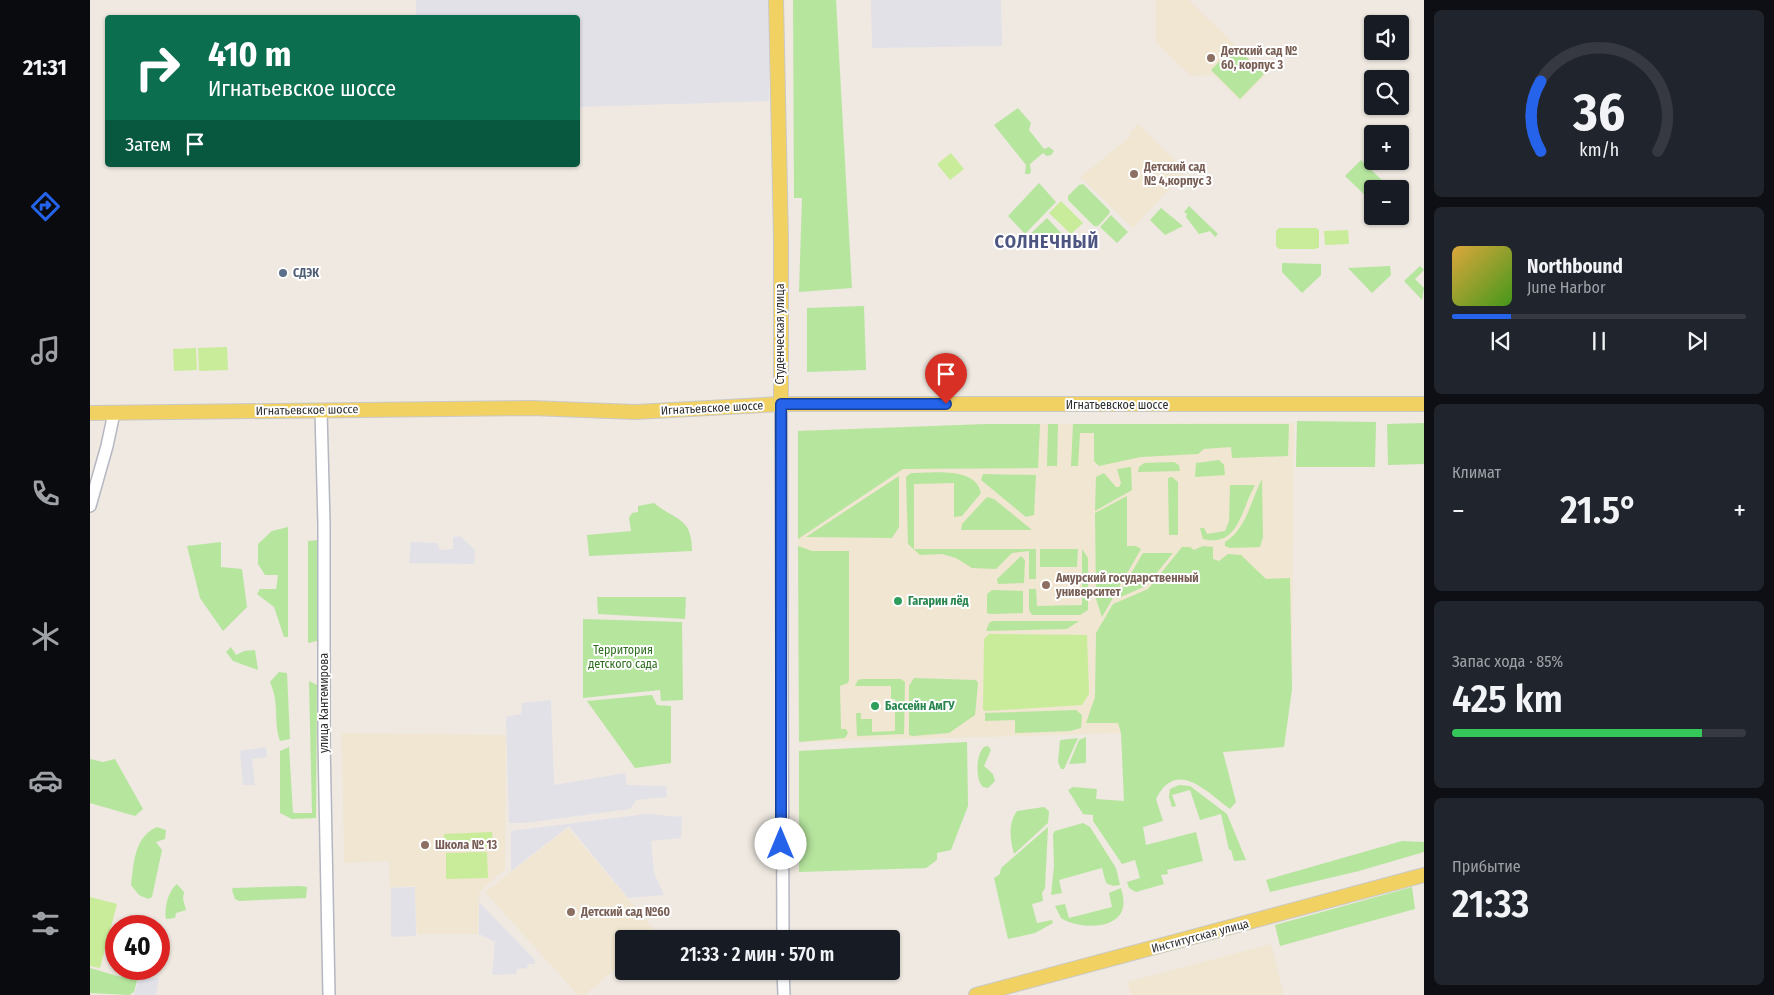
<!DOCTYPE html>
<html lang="ru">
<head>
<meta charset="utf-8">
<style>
	:root { --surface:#171b24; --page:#20242c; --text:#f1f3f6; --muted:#9ea1a6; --line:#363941; --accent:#2563eb }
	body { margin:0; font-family:"Fira Sans Condensed",sans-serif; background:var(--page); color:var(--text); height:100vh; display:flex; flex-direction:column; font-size:19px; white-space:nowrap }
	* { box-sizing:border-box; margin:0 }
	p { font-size:16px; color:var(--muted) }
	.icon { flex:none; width:28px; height:28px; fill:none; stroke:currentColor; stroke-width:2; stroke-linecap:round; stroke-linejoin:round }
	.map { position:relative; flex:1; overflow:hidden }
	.drawer { display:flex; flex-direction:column; gap:10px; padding:10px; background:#0d0f14; width:350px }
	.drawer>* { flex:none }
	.guide { position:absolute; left:15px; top:15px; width:475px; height:152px; border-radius:5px; box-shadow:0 1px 4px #0004; background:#0b6e4f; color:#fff; overflow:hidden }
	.tools { position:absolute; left:1274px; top:15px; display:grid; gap:10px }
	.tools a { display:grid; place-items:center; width:45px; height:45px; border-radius:5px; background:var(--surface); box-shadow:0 1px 4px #0004; font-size:25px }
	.speed { position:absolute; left:15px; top:915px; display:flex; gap:10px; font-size:25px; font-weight:700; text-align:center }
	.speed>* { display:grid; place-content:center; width:65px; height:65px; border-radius:50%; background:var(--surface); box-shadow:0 1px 4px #0004; line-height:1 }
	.speed .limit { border:8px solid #d22; background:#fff; color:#111 }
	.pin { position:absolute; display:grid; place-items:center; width:42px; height:42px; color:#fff; margin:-51px -21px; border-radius:50% 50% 50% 0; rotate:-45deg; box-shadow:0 0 5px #0007 }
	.pin .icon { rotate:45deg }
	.me { position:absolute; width:55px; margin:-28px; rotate:0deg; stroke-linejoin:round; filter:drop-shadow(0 0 4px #0008) }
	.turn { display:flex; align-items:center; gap:18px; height:105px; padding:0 20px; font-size:22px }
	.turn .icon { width:65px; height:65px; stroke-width:2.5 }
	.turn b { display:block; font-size:35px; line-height:42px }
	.then { display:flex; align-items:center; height:48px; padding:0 20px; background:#0003; gap:10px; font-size:19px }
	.big { font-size:38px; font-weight:600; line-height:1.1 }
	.drawer .widget { flex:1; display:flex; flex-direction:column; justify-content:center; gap:8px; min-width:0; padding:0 18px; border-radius:8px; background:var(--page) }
	.drawer .dial { align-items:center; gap:0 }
	.dial svg { height:130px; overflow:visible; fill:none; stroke:var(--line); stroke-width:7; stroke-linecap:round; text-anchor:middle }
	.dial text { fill:var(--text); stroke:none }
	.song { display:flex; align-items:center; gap:15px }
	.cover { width:60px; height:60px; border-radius:8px; background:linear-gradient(135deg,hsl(40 70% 55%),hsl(100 70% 35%)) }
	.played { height:5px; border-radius:2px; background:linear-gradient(90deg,var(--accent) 20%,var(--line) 20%) }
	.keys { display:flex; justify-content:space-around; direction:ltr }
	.heat { display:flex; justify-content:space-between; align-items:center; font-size:28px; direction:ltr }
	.charge { height:8px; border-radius:4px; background:linear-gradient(90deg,#34c759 85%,var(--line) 0) }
	.trip { position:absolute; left:525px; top:930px; width:285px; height:50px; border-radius:5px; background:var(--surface); box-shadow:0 1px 4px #0004; font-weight:600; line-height:50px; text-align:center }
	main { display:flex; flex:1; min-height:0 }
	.dock { display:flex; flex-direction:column; width:90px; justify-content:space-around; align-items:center; background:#090b0e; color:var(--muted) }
	.dock .icon { width:35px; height:35px }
	.dock .on { color:var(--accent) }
	.dock b { font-size:22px; color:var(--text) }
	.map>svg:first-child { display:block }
	.industrial { fill:#e3e1e8 }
	.education { fill:#f0e6d1 }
	.green { fill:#b6e59e }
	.pitch { fill:#c9ec9a }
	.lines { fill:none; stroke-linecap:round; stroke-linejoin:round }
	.minor-casing { stroke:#b4b7c1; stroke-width:14 }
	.major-casing { stroke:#c9c9c9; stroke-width:16 }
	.minor { stroke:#fff; stroke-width:11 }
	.major { stroke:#f2d163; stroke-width:14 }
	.route-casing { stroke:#184099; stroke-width:12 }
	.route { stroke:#2563eb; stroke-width:9 }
	.education-dot { fill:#8d6e63; stroke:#fff; stroke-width:2 }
	.service-dot { fill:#5c6f8a; stroke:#fff; stroke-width:2 }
	.leisure-dot { fill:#2e9e5b; stroke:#fff; stroke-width:2 }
	.labels { text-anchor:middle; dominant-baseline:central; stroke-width:4; stroke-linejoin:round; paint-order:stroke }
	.education-label { font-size:12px; font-weight:bold; fill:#785e54; stroke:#fff; text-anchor:start }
	.service-label { font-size:12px; font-weight:bold; fill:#4e5e75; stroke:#fff; text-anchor:start }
	.street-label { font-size:12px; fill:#2e2e2e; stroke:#fff }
	.leisure-label { font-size:12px; font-weight:bold; fill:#27864d; stroke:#fff; text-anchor:start }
	.park-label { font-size:12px; fill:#2c6e1b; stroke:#fff }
	.district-label { font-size:18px; font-weight:bold; letter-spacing:1px; fill:#4d5680; stroke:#fff }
</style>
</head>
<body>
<main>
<nav class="dock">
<b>21:31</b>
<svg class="icon on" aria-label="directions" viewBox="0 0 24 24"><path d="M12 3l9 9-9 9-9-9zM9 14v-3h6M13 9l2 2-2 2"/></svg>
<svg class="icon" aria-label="music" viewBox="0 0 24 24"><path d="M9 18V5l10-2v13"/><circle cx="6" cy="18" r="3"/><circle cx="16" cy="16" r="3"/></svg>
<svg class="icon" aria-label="phone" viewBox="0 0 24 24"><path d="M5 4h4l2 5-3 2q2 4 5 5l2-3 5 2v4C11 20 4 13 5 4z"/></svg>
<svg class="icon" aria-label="climate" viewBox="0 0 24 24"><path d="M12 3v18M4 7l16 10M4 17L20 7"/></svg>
<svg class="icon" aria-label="car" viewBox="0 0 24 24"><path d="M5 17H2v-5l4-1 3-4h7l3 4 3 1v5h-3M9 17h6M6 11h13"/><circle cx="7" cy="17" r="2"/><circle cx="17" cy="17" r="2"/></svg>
<svg class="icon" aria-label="filters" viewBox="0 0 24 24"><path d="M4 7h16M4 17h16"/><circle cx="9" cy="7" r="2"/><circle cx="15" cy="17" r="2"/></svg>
</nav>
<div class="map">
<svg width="1334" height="995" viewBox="0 0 1334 995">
	<rect width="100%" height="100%" fill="#efe9e1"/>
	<!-- industrial -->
	<g class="industrial">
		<path d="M326,0H679V101L488,107V18L326,17Z"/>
		<path d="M781,0H911L912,46L782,48Z"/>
		<path d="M370,536L385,550L384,564L319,563L321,542L347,543L350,550L363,549V537Z"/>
		<path d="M461,700L464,785L535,773L537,785L576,786L577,797L546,800L540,809L435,823H419L416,717L431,714L432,703Z"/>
		<path d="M176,747L177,757L162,759L165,785H153L150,751Z"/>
		<path d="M557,814L592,817L591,838L561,841L564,873L574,895L538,898L479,826L421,871V831Z"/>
		<path d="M325,887L326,936L301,937V888Z"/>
		<path d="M389,902L444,959L445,964H438L437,968L427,969L426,974L402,975L405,942L389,934Z"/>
		<path d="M49,978H69L66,995H44Z"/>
	</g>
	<!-- education -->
	<g class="education">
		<path d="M1066,0H1099L1175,75L1150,101L1124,75L1101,76L1066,42Z"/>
		<path d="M1048,124L1096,171L1043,228L990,177L1041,136L1039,133Z"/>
		<path d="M1204,423L1202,689L1194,747L1133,752L1146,802L1140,809L1101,780H1085L1057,792L1031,733L709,742L708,431L897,424Z"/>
		<path d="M252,733L416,735L415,869L389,892L388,934H327L325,886L300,887L299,861L254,863Z"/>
		<path d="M478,828L566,932L559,939H534V961L495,995H488L395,892Z"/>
		<path d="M1181,944L1194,995H1041L1037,982Z"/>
	</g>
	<!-- green -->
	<g class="green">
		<path d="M703,0H746L762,288L709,292L712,198H704Z"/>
		<path d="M1145,46L1174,74L1150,99L1121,70Z"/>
		<path d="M928,108L941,123L939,130L954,149L959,147L964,151L961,155L957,156L953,153L940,164L941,172L939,174H935L936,165L904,125Z"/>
		<path d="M1271,160L1296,184L1291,189H1282V197L1280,200L1255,176Z"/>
		<path d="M949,183L966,202L935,234L918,216Z"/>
		<path d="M993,184L1020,211L1019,214L1008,226H1004L978,200V196L989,185Z"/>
		<path d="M1099,206L1128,234L1125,237L1120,231L1109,234L1096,217L1097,214L1094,212Z"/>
		<path d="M1071,208L1093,226L1075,235L1060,220Z"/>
		<path d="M1021,215L1038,232L1027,243L1010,227Z"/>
		<path d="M957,218L972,234L966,242L936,238Z"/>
		<path d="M1192,263L1231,264V275L1212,293L1192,272Z"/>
		<path d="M1300,266L1301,275L1282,293L1258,268Z"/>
		<path d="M1330,266L1334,270L1325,279L1334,288L1332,300L1314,281Z"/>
		<path d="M774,306L776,370L717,372V308Z"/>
		<path d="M1207,421L1286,422L1285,467H1206Z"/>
		<path d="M1334,423V464L1298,465L1297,424Z"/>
		<path d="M897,424H950L948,468L813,469L708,539V431Z"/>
		<path d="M958,424H968L967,466H957Z"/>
		<path d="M983,424H1199L1198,456L1142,458L1141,447L1114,449L1108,454L1051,457L1009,466L1004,461V433H990L988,466H981Z"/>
		<path d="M1129,460L1134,465L1135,475L1105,477L1106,463Z"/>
		<path d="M1084,462L1089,465L1090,471L1048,472L1049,467L1054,463Z"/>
		<path d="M1041,467L1042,490L1005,511L1006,477L1014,473L1026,487H1029L1031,483L1027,469Z"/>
		<path d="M821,473C841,473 886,466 891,493L872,516L864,517V483L824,484V549H946V579H939V551L922,553L906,569L882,568L866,558L852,554L830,555L818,544L816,477Z"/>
		<path d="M893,474L946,475L944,515L936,517L891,480Z"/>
		<path d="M809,476V527L802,538L716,537Z"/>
		<path d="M1082,477L1088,482V535H1079L1078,478Z"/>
		<path d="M1172,479L1173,537L1170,547L1140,548L1135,546V542C1156,530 1161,500 1172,479Z"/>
		<path d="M1140,485H1165C1151,509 1149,548 1113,539L1110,528H1114L1117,534L1135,531L1139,521Z"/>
		<path d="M1037,496V546H1046L1051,549L1012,617L1006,599L1005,513Z"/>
		<path d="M897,497L904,499L942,530H871L872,524Z"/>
		<path d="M564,503C586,521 602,517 602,551L499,556L497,535L541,531L539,518L542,513L548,512V506Z"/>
		<path d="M198,527V637H194L184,607L167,594L170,589H186L188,575H175L168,564V544L182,531Z"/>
		<path d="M229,540L231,640L218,643V541Z"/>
		<path d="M131,542V567L152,569L157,607L133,631L110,598L97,546Z"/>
		<path d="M708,546L722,551H759V680L758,683L750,686L751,729H756L758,733L755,738L709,742Z"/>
		<path d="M1113,546L1123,547V559L1129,561L1138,554L1151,555L1176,579L1200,578L1202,689L1194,747L1133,752L1146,802L1140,809C1117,792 1086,758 1066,799L1073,821L1053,827L1056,845L1106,832L1113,861L1077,870L1078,874L1071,875L1074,884L1046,892L1039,888L1037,882L1050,878L1045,860L1032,864L1003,821V815L993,814L978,790L983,787L1007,789L1006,799L1034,801L1031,733L1028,723H996L1005,697L1006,633L1023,604L1058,589L1092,547H1100L1104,550Z"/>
		<path d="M950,549H988L987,567H950Z"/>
		<path d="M992,549L998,558V610L990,615H942L939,610V589H946L947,606L992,605Z"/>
		<path d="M1053,553H1083L1056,586L1026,599Z"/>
		<path d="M931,556L935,560L934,583L908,584L907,579Z"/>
		<path d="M902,590L933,591V613L900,614L897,613V594Z"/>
		<path d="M507,597H596L595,619L508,614Z"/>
		<path d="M493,619L592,622L593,700L571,701L570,690L493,698Z"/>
		<path d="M903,621H989L977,629L896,631L899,623Z"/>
		<path d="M141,647L146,655L154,651L165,650L168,670L143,661L136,652Z"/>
		<path d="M189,672L197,673L200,739L190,741C183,720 190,705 180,682Z"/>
		<path d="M824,678L886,680L888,683L885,715L859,733L823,736L819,735V686Z"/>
		<path d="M772,679H811L815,682L814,734L767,736L766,713H771V719H782V732L805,731V699H801V686H765L768,680Z"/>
		<path d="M219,681L227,685L226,818L202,819L190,813V751L199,747L203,813H222Z"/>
		<path d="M562,695L567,705L581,706V763L545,768L497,701Z"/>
		<path d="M986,710L992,715L991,728L980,731L925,733V720L895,721V713Z"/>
		<path d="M996,737V763L979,764L989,740Z"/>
		<path d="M988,738L974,769H971L968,762L970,740Z"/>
		<path d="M877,742L878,806L861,850L847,853V860L836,868L709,872V751Z"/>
		<path d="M898,746L901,750L894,766L903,774L905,781L898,788L893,787C885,780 886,754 894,747Z"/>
		<path d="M0,759L13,762L25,759L53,809L45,816L0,803Z"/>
		<path d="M1089,785L1100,786L1137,814L1156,860L1144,861L1141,850H1139L1131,814L1110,820L1100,790L1082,795L1086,806L1082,807L1079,797L1080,789Z"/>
		<path d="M954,807L959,811L958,823L924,854C920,840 918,823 927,811Z"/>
		<path d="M993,823L1000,827L1026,868L1030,885L1023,886L1016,883L1012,868L969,880L972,893L961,895L964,866L963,834L965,831Z"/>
		<path d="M67,827L76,830L75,839L66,842L72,850L62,897L58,899L49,895L41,885C44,863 44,837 67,827Z"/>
		<path d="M958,827L955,888L952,893L953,901L942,904L947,923L962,920L963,923L945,933L918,939L904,878L910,874L911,868Z"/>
		<path d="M1312,841L1334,842V852L1269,871L1180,892L1176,880Z"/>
		<path d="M87,884L94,892L93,899L96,910L86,913L85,918L76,919C74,908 78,891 87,884Z"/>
		<path d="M210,886L217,887L216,898L149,901L145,899L142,890L143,888Z"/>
		<path d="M1322,887L1325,909L1190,946L1185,925Z"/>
		<path d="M1031,888C1033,896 1035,903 1032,911C1023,931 986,928 971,918L965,906L975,904L979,918L1022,907L1019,893Z"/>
		<path d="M0,968L31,977L34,969H50L44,992L39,995L0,993Z"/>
	</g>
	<!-- pitch -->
	<g class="pitch">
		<path d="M861,153L874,169L860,180L847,164Z"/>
		<path d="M971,201L993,223L981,234L959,213Z"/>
		<path d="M1189,228H1226L1229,230V247L1226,249H1189L1186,246V231Z"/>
		<path d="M1258,230L1259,244L1235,245L1234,231Z"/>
		<path d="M137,347L138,370L109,371L108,348Z"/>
		<path d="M106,348L107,370L84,371L83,349Z"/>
		<path d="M899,634L997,635L999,694L992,705L897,711L893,710L894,639Z"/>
		<path d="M402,832L403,847L354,848V834Z"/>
		<path d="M397,852L398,878L356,879V853Z"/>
		<path d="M0,897L27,904L10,968L0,966Z"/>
	</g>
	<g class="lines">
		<defs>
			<g id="minor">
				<path d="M691,404L693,939"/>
				<path d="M231,411L234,524V741L239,995"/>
				<path d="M0,506L17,446L24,413"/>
				<path d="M693,971L694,995"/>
			</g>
			<g id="major">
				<path d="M686,0L691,239V404"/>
				<path d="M0,413L442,408L545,412L691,404H1334"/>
				<path d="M886,995L1334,875"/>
			</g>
		</defs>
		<!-- minor casing -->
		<use href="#minor" class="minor-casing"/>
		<!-- major casing -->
		<use href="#major" class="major-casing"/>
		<!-- minor -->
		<use href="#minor" class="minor"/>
		<!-- major -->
		<use href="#major" class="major"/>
	</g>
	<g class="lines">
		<defs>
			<path id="route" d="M691,844V404H856"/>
		</defs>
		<!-- route casing -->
		<use href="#route" class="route-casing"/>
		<!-- route -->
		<use href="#route" class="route"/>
	</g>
	<!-- markers -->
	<g class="education-dot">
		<circle cx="1121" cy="58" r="5"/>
		<circle cx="1044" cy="174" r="5"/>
		<circle cx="956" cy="585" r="5"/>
		<circle cx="335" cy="845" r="5"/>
		<circle cx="481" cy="912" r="5"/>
	</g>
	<circle class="service-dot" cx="193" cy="273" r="5"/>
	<g class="leisure-dot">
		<circle cx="808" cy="601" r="5"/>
		<circle cx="785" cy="706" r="5"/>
	</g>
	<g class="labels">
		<!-- education labels -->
		<g class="education-label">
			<text x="1131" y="51">Детский сад №<tspan x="1131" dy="14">60, корпус 3</tspan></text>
			<text x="1054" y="167">Детский сад<tspan x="1054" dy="14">№ 4,корпус 3</tspan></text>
			<text x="966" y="578">Амурский государственный<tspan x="966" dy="14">университет</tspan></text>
			<text x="345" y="845">Школа № 13</text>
			<text x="491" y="912">Детский сад №60</text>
		</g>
		<!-- service labels -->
		<g class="service-label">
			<text x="203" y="273">СДЭК</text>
		</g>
		<!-- street labels -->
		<g class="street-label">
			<text transform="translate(690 334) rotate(-90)">Студенческая улица</text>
			<text x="1027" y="405">Игнатьевское шоссе</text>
			<text transform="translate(622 408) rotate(-3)">Игнатьевское шоссе</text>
			<text transform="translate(217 410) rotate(-1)">Игнатьевское шоссе</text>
			<text transform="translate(234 703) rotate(-90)">улица Кантемирова</text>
			<text transform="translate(1110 936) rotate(-15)">Институтская улица</text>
		</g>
		<!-- leisure labels -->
		<g class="leisure-label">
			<text x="818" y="601">Гагарин лёд</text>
			<text x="795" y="706">Бассейн АмГУ</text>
		</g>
		<!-- park labels -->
		<g class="park-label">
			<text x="533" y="650">Территория<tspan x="533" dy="14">детского сада</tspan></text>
		</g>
		<!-- district labels -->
		<g class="district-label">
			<text x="957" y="242">СОЛНЕЧНЫЙ</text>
		</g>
	</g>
</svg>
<div class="tools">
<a><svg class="icon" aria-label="sound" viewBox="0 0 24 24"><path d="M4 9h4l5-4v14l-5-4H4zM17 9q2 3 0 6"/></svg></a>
<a><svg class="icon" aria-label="search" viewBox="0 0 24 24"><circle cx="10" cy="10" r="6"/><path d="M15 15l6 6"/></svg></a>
<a>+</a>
<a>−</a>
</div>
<div class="speed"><div class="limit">40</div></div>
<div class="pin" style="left:856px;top:404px;background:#d93025"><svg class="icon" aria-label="arrive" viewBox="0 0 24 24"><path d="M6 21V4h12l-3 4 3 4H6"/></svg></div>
<svg class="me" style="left:691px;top:844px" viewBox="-20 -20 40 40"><circle r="19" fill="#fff"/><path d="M0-13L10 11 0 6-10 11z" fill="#2563eb"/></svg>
<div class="trip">21:33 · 2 мин · 570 m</div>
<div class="guide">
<div class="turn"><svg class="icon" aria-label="right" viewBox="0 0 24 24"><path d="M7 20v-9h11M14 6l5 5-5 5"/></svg><div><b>410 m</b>Игнатьевское шоссе</div></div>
<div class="then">Затем<svg class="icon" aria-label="arrive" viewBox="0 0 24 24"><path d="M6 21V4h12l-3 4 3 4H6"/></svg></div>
</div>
</div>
<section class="drawer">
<div class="widget dial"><svg viewBox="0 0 100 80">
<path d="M14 69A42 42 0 1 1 86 69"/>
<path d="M14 69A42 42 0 0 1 14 26" stroke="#2563eb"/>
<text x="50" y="56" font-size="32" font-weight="700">36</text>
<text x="50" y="72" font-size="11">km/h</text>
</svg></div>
<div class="widget">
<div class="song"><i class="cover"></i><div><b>Northbound</b><p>June Harbor</p></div></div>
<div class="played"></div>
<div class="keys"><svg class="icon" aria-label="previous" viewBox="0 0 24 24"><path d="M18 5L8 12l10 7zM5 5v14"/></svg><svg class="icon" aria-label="pause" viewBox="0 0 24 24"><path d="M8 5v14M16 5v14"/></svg><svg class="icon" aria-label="next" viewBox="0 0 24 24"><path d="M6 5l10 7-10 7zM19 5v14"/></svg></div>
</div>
<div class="widget"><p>Климат</p>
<div class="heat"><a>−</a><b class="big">21.5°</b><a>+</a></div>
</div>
<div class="widget"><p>Запас хода · 85%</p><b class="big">425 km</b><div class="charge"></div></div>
<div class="widget"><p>Прибытие</p><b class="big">21:33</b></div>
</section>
</main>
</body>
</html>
